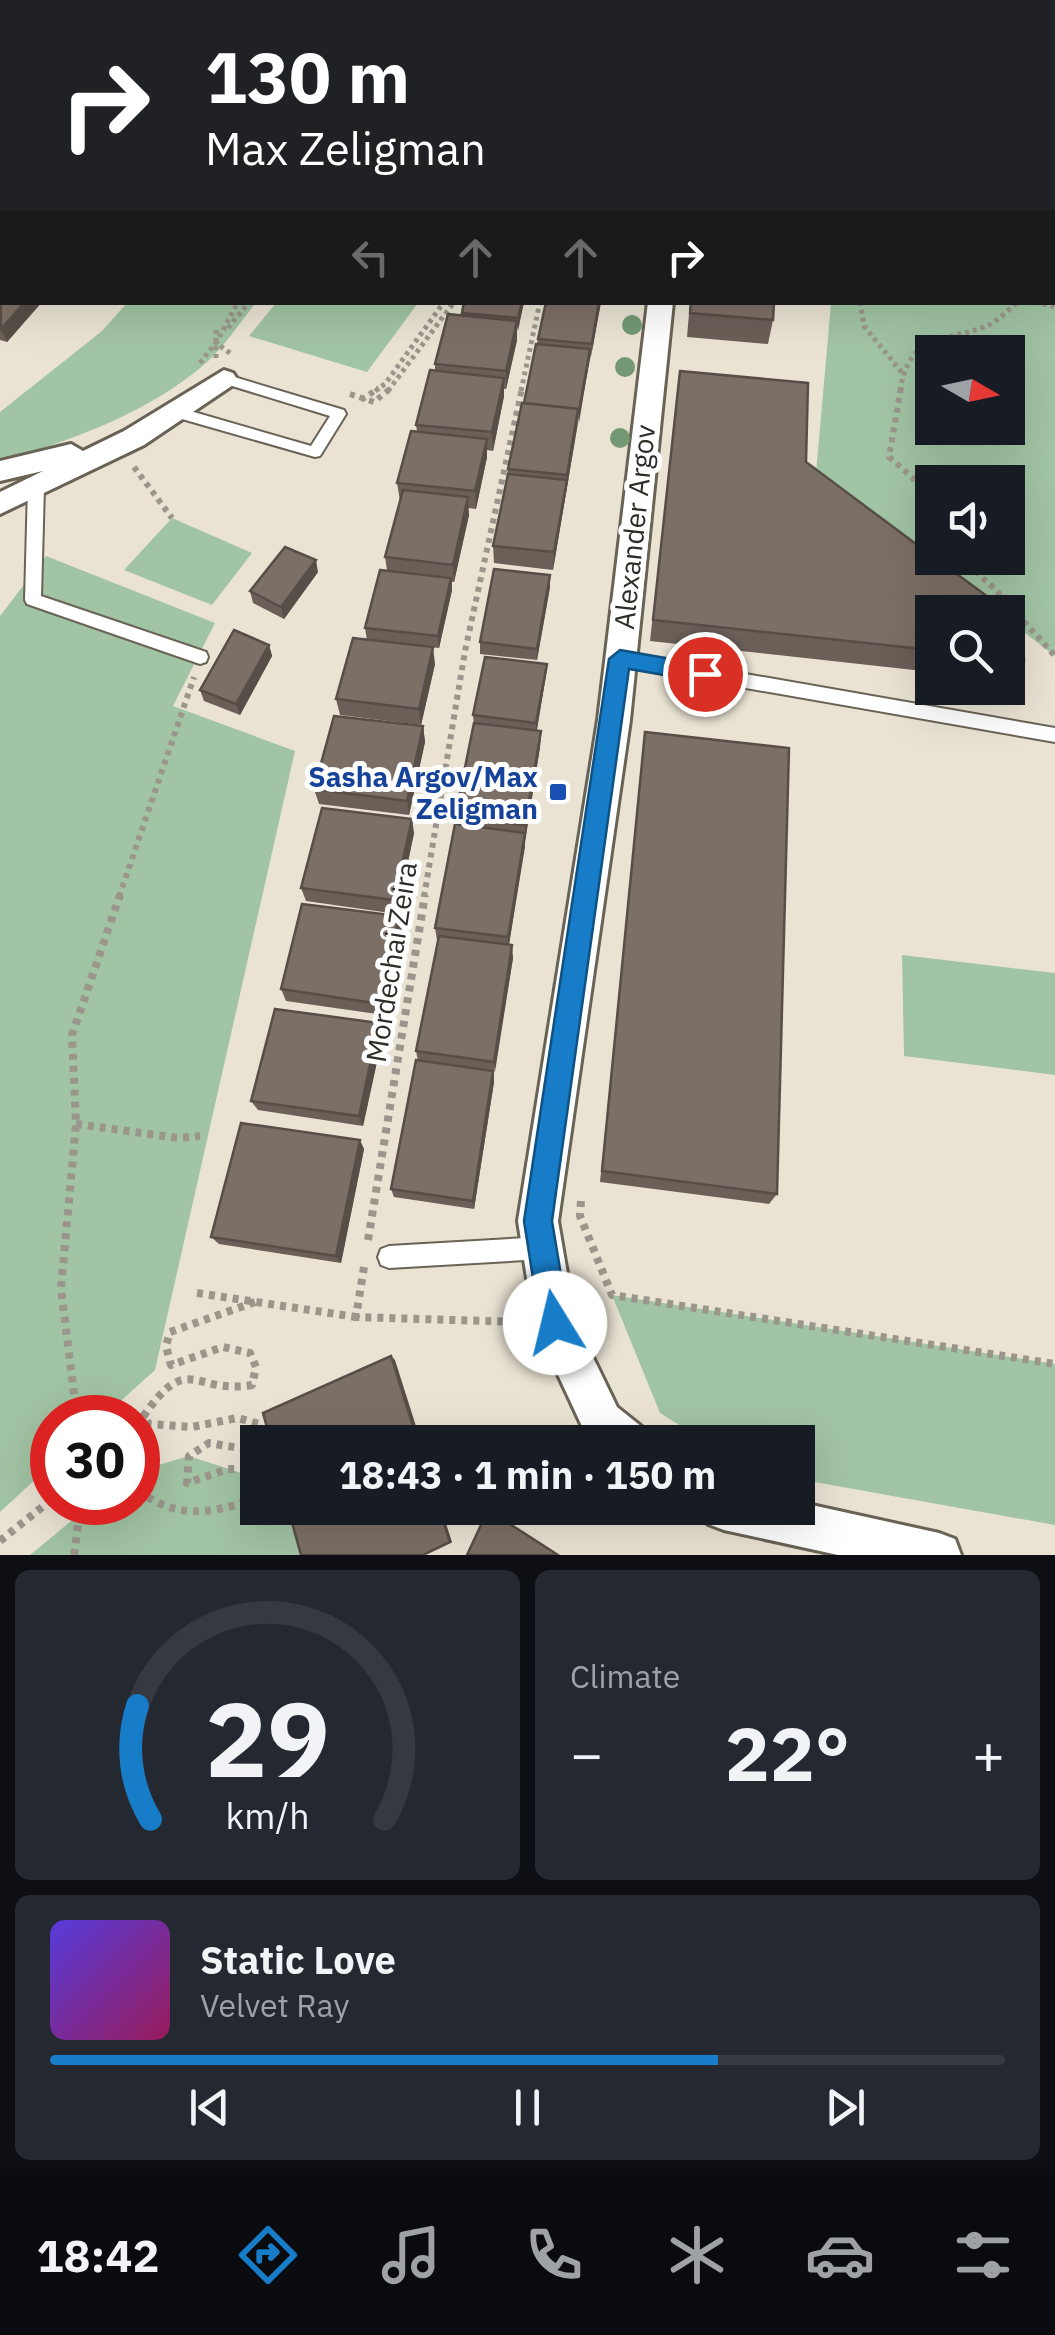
<!DOCTYPE html>
<html lang="en">
<head>
<meta charset="utf-8">
<style>
	:root { --surface:#171b24; --page:#242831; --text:#f1f3f6; --muted:#9ea1a6; --line:#363941; --accent:#177dc8 }
	body { margin:0; font-family:"IBM Plex Sans",sans-serif; background:var(--page); color:var(--text); height:100vh; display:flex; flex-direction:column; font-size:38px; white-space:nowrap }
	* { box-sizing:border-box; margin:0 }
	p { font-size:32px; color:var(--muted) }
	.icon { flex:none; width:55px; height:55px; fill:none; stroke:currentColor; stroke-width:2; stroke-linecap:round; stroke-linejoin:round }
	.map { position:relative; height:1555px; overflow:hidden }
	.side { display:flex; flex-direction:column; gap:15px; padding:15px; background:#0d0f14; flex:1 }
	.side>* { flex:none }
	.banner { position:absolute; left:0px; top:0px; width:1055px; height:305px; box-shadow:0 10px 40px #0002; background:#202124; color:#fff; overflow:hidden }
	.needle { width:65px; rotate:99deg }
	.fabs { position:absolute; left:915px; top:335px; display:grid; gap:20px }
	.fabs a { display:grid; place-items:center; width:110px; height:110px; border-radius:0px; background:var(--surface); box-shadow:0 10px 40px #0002; font-size:50px }
	.speed { position:absolute; left:30px; top:1395px; display:flex; gap:20px; font-size:50px; font-weight:700; text-align:center }
	.speed>* { display:grid; place-content:center; width:130px; height:130px; border-radius:50%; background:var(--surface); box-shadow:0 10px 40px #0002; line-height:1 }
	.speed .limit { border:15px solid #d22; background:#fff; color:#111 }
	.pin { position:absolute; display:grid; place-items:center; width:85px; height:85px; color:#fff; margin:-42px; border:5px solid #fff; border-radius:50%; box-shadow:0 2px 10px #0007 }
	.me { position:absolute; width:110px; margin:-55px; rotate:351deg; stroke-linejoin:round; filter:drop-shadow(0 0 8px #0008) }
	.turn { display:flex; align-items:center; gap:35px; height:210px; padding:0 40px; font-size:45px }
	.turn .icon { width:130px; height:130px; stroke-width:2.5 }
	.turn b { display:block; font-size:70px; line-height:85px }
	.lanes { display:flex; align-items:center; height:95px; padding:0 40px; background:#0003; justify-content:center; gap:50px; direction:ltr }
	.lanes .off { opacity:.35 }
	.big { font-size:75px; font-weight:700; line-height:1.1 }
	.side .card { flex:1; display:flex; flex-direction:column; justify-content:center; gap:15px; min-width:0; padding:0 35px; border-radius:15px; background:var(--page) }
	.side .dial { align-items:center; gap:0 }
	.dial svg { height:260px; overflow:visible; fill:none; stroke:var(--line); stroke-width:7; stroke-linecap:round; text-anchor:middle }
	.dial text { fill:var(--text); stroke:none }
	.song { display:flex; align-items:center; gap:30px }
	.cover { width:120px; height:120px; border-radius:15px; background:linear-gradient(135deg,hsl(250 70% 55%),hsl(330 70% 35%)) }
	.played { height:10px; border-radius:5px; background:linear-gradient(90deg,var(--accent) 70%,var(--line) 70%) }
	.keys { display:flex; justify-content:space-around; direction:ltr }
	.heat { display:flex; justify-content:space-between; align-items:center; font-size:55px; direction:ltr }
	.side .tiles { flex:1; display:grid; gap:15px; grid-template-columns:1fr 1fr }
	.card:last-child { grid-column:span 2 }
	.trip { position:absolute; left:240px; top:1425px; width:575px; height:100px; border-radius:0px; background:var(--surface); box-shadow:0 10px 40px #0002; font-weight:700; line-height:100px; text-align:center }
	.dock { display:flex; height:160px; justify-content:space-around; align-items:center; background:#090b0e; color:var(--muted) }
	.dock .icon { width:70px; height:70px }
	.dock .on { color:var(--accent) }
	.dock b { font-size:45px; color:var(--text) }
	.map>svg:first-child { display:block }
	.green { fill:#a1c4a4; fill-rule:evenodd }
	.lines { fill:none; stroke-linecap:round; stroke-linejoin:round }
	.lane-casing { stroke:#696356; stroke-width:4 }
	.street-casing { stroke:#696356; stroke-width:6 }
	.path-far2 { stroke:#9b968b; stroke-width:5; stroke-dasharray:4 4; stroke-linecap:butt }
	.path-far1 { stroke:#9b968b; stroke-width:6; stroke-dasharray:5 5; stroke-linecap:butt }
	.path { stroke:#9b968b; stroke-width:8; stroke-dasharray:6 6; stroke-linecap:butt }
	.lane { fill:#fff; fill-rule:evenodd }
	.street { fill:#fff; fill-rule:evenodd }
	.tree { fill:#739873 }
	.wall { fill:#6b5f58 }
	.shaded-wall { fill:#574e47 }
	.building { fill:#7c6f66; stroke:#574e47; stroke-width:2.5 }
	.route { fill:#177dc8; stroke:#0f5182; stroke-width:2.5 }
	.transit-dot { fill:#1a4fb4; stroke:#fff; stroke-width:4 }
	.labels { text-anchor:middle; dominant-baseline:central; stroke-width:10; stroke-linejoin:round; paint-order:stroke }
	.street-label { font-size:28px; fill:#2e2c26; stroke:#fff }
	.transit-label { font-size:28px; font-weight:bold; fill:#164399; stroke:#fff; text-anchor:end }
</style>
</head>
<body>
<div class="map">
<svg width="1055" height="1555" viewBox="0 0 1055 1555">
	<rect width="100%" height="100%" fill="#eae3d4"/>
	<!-- green -->
	<g class="green">
		<path d="M857,0H1055V656L1008,620V612L816,473L831,303L1052,302V2ZM932,352H1008V428H932ZM932,482H1008V558H932Z"/>
		<path d="M127,303H256C240,322 225,346 207,362C151,412 71,441 0,461V412L102,331Z"/>
		<path d="M276,303V302L418,303L367,372L249,336Z"/>
		<path d="M172,518L252,553L212,605L124,570Z"/>
		<path d="M46,556L215,623L173,706L295,751L155,1370L103,1417L52,1418V1464L0,1512V616Z"/>
		<path d="M902,955L1055,973V1075L904,1056Z"/>
		<path d="M612,1295L1055,1364V1525L798,1479V1442H706L660,1413Z"/>
		<path d="M189,1456L257,1478L258,1508H349L405,1555H30L93,1503L138,1502V1471Z"/>
	</g>
	<g class="lines">
		<defs>
			<g id="lane">
				<path d="M107,0H128L129,2H106Z"/>
				<path d="M224,374L344,410L346,414L320,456L315,457L168,415V407L173,406L311,446L330,416L219,382L217,379Z"/>
				<path d="M36,481L44,487L41,596L206,652L208,657L206,662L200,664L27,604L25,600L28,487Z"/>
				<path d="M620,652L1055,728V742L620,666L612,659Z"/>
				<path d="M543,1237L551,1240L554,1248L551,1256L543,1259L389,1268L381,1265L378,1257L381,1249L389,1246Z"/>
			</g>
			<g id="street">
				<path d="M648,302H673L630,720L558,1221L575,1320L617,1407L642,1427L648,1442H594L587,1437L534,1323L518,1221L598,720Z"/>
				<path d="M224,370L233,373L237,379L233,385L144,445L0,514V492L43,471L0,481V461L71,444L83,451L124,431Z"/>
				<path d="M798,1502L939,1533L955,1539L961,1555H838L724,1530L708,1524L702,1508H798Z"/>
			</g>
		</defs>
		<!-- lane casing -->
		<use href="#lane" class="lane-casing"/>
		<!-- street casing -->
		<use href="#street" class="street-casing"/>
		<!-- path-far2 -->
		<g class="path-far2">
			<path d="M860,302L864,326L903,374"/>
			<path d="M1035,302L1055,307"/>
			<path d="M228,328L249,302"/>
			<path d="M216,330V359"/>
			<path d="M230,353L216,343L238,302"/>
			<path d="M200,363L217,341"/>
			<path d="M375,391L385,384L444,302"/>
			<path d="M388,391L454,302"/>
			<path d="M521,391L540,302"/>
			<path d="M900,391C910,331 944,343 987,326C998,321 1008,310 1018,302"/>
		</g>
		<!-- path-far1 -->
		<g class="path-far1">
			<path d="M901,388L889,457L912,477L932,505"/>
			<path d="M350,394L374,402L391,388"/>
			<path d="M361,400L379,388"/>
			<path d="M134,467L172,518"/>
			<path d="M960,558L995,589L1055,656"/>
			<path d="M119,897L194,677"/>
			<path d="M424,897L465,651L522,388"/>
		</g>
		<!-- path -->
		<g class="path">
			<path d="M76,1124L178,1138L200,1136"/>
			<path d="M581,1201L580,1216L612,1295L1055,1364"/>
			<path d="M368,1240L425,895"/>
			<path d="M364,1267L356,1317L518,1322"/>
			<path d="M197,1293L356,1317"/>
			<path d="M255,1302L170,1332L166,1346L171,1365L223,1347L250,1353L256,1367L252,1385C193,1395 189,1350 143,1417L149,1424L192,1427L237,1418L263,1425L260,1442"/>
			<path d="M77,1418L61,1288L76,1124L72,1035L120,895"/>
			<path d="M258,1451L209,1443L189,1456L187,1483L228,1469H258"/>
			<path d="M138,1490C177,1521 213,1513 258,1498"/>
			<path d="M0,1541L52,1499"/>
			<path d="M74,1555L81,1502"/>
		</g>
		<!-- lane -->
		<use href="#lane" class="lane"/>
		<!-- street -->
		<use href="#street" class="street"/>
	</g>
	<!-- trees -->
	<g class="tree">
		<circle cx="632" cy="325" r="10"/>
		<circle cx="625" cy="367" r="10"/>
		<circle cx="620" cy="438" r="10"/>
	</g>
	<!-- wall -->
	<g class="wall">
		<path d="M0,275L2,302H42L7,342L0,340Z"/>
		<path d="M524,302L517,331V340L506,389H504V396L493,451L487,450V457L476,509L468,508L469,515L454,582H452V590L439,648L367,640L365,628L387,570L385,557L400,501L397,483L417,431L416,425L435,371V364L462,316V313Z"/>
		<path d="M601,302L578,423L553,570L494,563L493,546L508,469L538,339Z"/>
		<path d="M690,302H774L773,320L768,344L687,337Z"/>
		<path d="M680,371L808,383L806,462L932,556V558H935L1022,622L1024,660L1012,681L1008,680V612H932V672L650,641Z"/>
		<path d="M318,572L284,619L253,603L250,591Z"/>
		<path d="M550,587L537,660L480,654V642Z"/>
		<path d="M269,645L272,656L240,715L204,701L200,690Z"/>
		<path d="M435,664L421,725L340,715L336,699Z"/>
		<path d="M547,664L546,675L537,730L541,731L540,747L509,945L513,958L494,1072V1082L474,1209L394,1197L391,1189L418,1061L416,1051L438,941L437,940L435,928L456,824L455,817L474,725L473,715Z"/>
		<path d="M423,726L425,742L409,815L319,804L314,789Z"/>
		<path d="M645,732L777,1194L769,1204L600,1182Z"/>
		<path d="M414,833L397,914L306,901L301,888Z"/>
		<path d="M402,929L384,1015L286,1001L281,989Z"/>
		<path d="M379,1023L383,1034L363,1126L258,1110L251,1101Z"/>
		<path d="M364,1149L341,1263L219,1244L211,1237Z"/>
	</g>
	<!-- shaded-wall -->
	<g class="shaded-wall">
		<path d="M2,111V148L0,152V115Z"/>
		<path d="M25,302H42L7,342L1,329Z"/>
		<path d="M522,302H524L518,331V318Z"/>
		<path d="M599,302H601L591,357L592,344Z"/>
		<path d="M517,321V340L506,389V371Z"/>
		<path d="M590,349L589,362L579,423V411Z"/>
		<path d="M504,378V396L493,451L492,432Z"/>
		<path d="M578,409L577,427L553,570L554,552Z"/>
		<path d="M487,439V457L476,509L475,491Z"/>
		<path d="M468,497L469,515L454,582L453,565Z"/>
		<path d="M316,560L318,572L284,619L281,607Z"/>
		<path d="M550,575V587L537,660V649Z"/>
		<path d="M451,578L452,590L439,648L438,636Z"/>
		<path d="M269,645L272,656L240,715L236,704Z"/>
		<path d="M433,647L435,664L421,725L419,709Z"/>
		<path d="M547,664L546,675L536,734V723Z"/>
		<path d="M423,726L425,742L409,815L407,801Z"/>
		<path d="M541,731L540,747L525,840V825Z"/>
		<path d="M412,819L414,833L397,914L394,900Z"/>
		<path d="M525,833V847L508,950V937Z"/>
		<path d="M399,916L402,929L384,1015L381,1004Z"/>
		<path d="M512,945L513,958L495,1072L494,1062Z"/>
		<path d="M379,1023L383,1034L363,1126L359,1116Z"/>
		<path d="M493,1071L494,1082L474,1209L473,1201Z"/>
		<path d="M360,1140L364,1149L341,1263L336,1256Z"/>
		<path d="M391,1356L395,1360L421,1442H418Z"/>
		<path d="M439,1508H441L452,1542L423,1555Z"/>
	</g>
	<!-- building -->
	<g class="building">
		<path d="M0,0H59L58,2H2V9H0Z"/>
		<path d="M312,0H360L359,2H311Z"/>
		<rect x="791" y="0" width="49" height="2"/>
		<path d="M2,30V45H0V34Z"/>
		<path d="M0,51H2V82L0,81Z"/>
		<path d="M0,86H2V111L0,115Z"/>
		<path d="M0,275H2V302H25L1,329Z"/>
		<path d="M464,302H522L518,318L462,313Z"/>
		<path d="M546,302H599L592,344L538,339Z"/>
		<path d="M691,302H774L773,320L690,313Z"/>
		<path d="M448,314L517,321L506,371L435,364Z"/>
		<path d="M536,344L590,349L579,411L578,409L524,403Z"/>
		<path d="M430,370L504,378L492,432L416,425Z"/>
		<path d="M680,371L808,383L806,462L932,556V558H935L1022,622L1024,660L1008,658V612H932V650L653,620Z"/>
		<path d="M522,403L578,409L567,475L508,469Z"/>
		<path d="M411,431L487,439L475,491L397,483Z"/>
		<path d="M508,474L567,480L554,552L493,546Z"/>
		<path d="M403,490L468,497L453,565L385,557Z"/>
		<path d="M285,547L316,560L281,607L250,591Z"/>
		<path d="M494,569L550,575L537,649L480,642Z"/>
		<path d="M380,570L451,578L438,636L365,628Z"/>
		<path d="M234,630L269,645L236,704L200,690Z"/>
		<path d="M353,638L433,647L419,709L336,699Z"/>
		<path d="M485,657L547,664L536,723L473,715Z"/>
		<path d="M334,716L423,726L407,801L314,789Z"/>
		<path d="M474,723L541,731L525,825L455,817Z"/>
		<path d="M645,732L789,748L777,1194L602,1171Z"/>
		<path d="M322,808L412,819L394,900L301,888Z"/>
		<path d="M455,824L525,833L508,937L435,928Z"/>
		<path d="M302,904L399,916L381,1004L281,989Z"/>
		<path d="M439,936L512,945L494,1062L416,1051Z"/>
		<path d="M275,1009L379,1023L359,1116L251,1101Z"/>
		<path d="M416,1060L493,1071L473,1201L391,1189Z"/>
		<path d="M241,1123L360,1140L336,1256L211,1237Z"/>
		<path d="M391,1356L418,1442H271L263,1413Z"/>
		<path d="M288,1508H439L450,1542L423,1555H301Z"/>
		<path d="M488,1510L558,1555H467Z"/>
	</g>
	<!-- route -->
	<path class="route" d="M620,650L705,665L716,674L705,682L629,669L552,1221L569,1323L565,1333L555,1337L545,1333L540,1323L524,1221L609,659Z"/>
	<!-- markers -->
	<rect class="transit-dot" x="548" y="782" width="20" height="20" rx="5"/>
	<g class="labels">
		<!-- street labels -->
		<g class="street-label">
			<text transform="translate(634 527) rotate(-84)">Alexander Argov</text>
			<text transform="translate(391 962) rotate(-81)">Mordechai Zeira</text>
		</g>
		<!-- transit labels -->
		<g class="transit-label">
			<text x="538" y="776">Sasha Argov/Max<tspan x="538" dy="32">Zeligman</tspan></text>
		</g>
	</g>
</svg>
<div class="fabs">
<a><svg class="needle" viewBox="-14 -14 28 28"><path d="M0-13l5 13h-10z" fill="#e53935"/><path d="M0 13l5-13h-10z" fill="#9ea1a6"/></svg></a>
<a><svg class="icon" aria-label="sound" viewBox="0 0 24 24"><path d="M4 9h4l5-4v14l-5-4H4zM17 9q2 3 0 6"/></svg></a>
<a><svg class="icon" aria-label="search" viewBox="0 0 24 24"><circle cx="10" cy="10" r="6"/><path d="M15 15l6 6"/></svg></a>
</div>
<div class="speed"><div class="limit">30</div></div>
<div class="pin" style="left:705px;top:674px;background:#d93025"><svg class="icon" aria-label="arrive" viewBox="0 0 24 24"><path d="M6 21V4h12l-3 4 3 4H6"/></svg></div>
<svg class="me" style="left:555px;top:1323px" viewBox="-20 -20 40 40"><circle r="19" fill="#fff"/><path d="M0-13L10 11 0 6-10 11z" fill="#177dc8"/></svg>
<div class="trip">18:43 · 1 min · 150 m</div>
<div class="banner">
<div class="turn"><svg class="icon" aria-label="right" viewBox="0 0 24 24"><path d="M7 20v-9h11M14 6l5 5-5 5"/></svg><div><b>130 m</b>Max Zeligman</div></div>
<div class="lanes"><svg class="icon off" aria-label="left" viewBox="0 0 24 24"><path d="M17 20v-9H6M10 6l-5 5 5 5"/></svg><svg class="icon off" aria-label="ahead" viewBox="0 0 24 24"><path d="M12 20V5M6 11l6-6 6 6"/></svg><svg class="icon off" aria-label="ahead" viewBox="0 0 24 24"><path d="M12 20V5M6 11l6-6 6 6"/></svg><svg class="icon" aria-label="right" viewBox="0 0 24 24"><path d="M7 20v-9h11M14 6l5 5-5 5"/></svg></div>
</div>
</div>
<section class="side">
<div class="tiles">
<div class="card dial"><svg viewBox="0 0 100 80">
<path d="M14 69A42 42 0 1 1 86 69"/>
<path d="M14 69A42 42 0 0 1 10 34" stroke="#177dc8"/>
<text x="50" y="56" font-size="32" font-weight="700">29</text>
<text x="50" y="72" font-size="11">km/h</text>
</svg></div>
<div class="card"><p>Climate</p>
<div class="heat"><a>−</a><b class="big">22°</b><a>+</a></div>
</div>
<div class="card">
<div class="song"><i class="cover"></i><div><b>Static Love</b><p>Velvet Ray</p></div></div>
<div class="played"></div>
<div class="keys"><svg class="icon" aria-label="previous" viewBox="0 0 24 24"><path d="M18 5L8 12l10 7zM5 5v14"/></svg><svg class="icon" aria-label="pause" viewBox="0 0 24 24"><path d="M8 5v14M16 5v14"/></svg><svg class="icon" aria-label="next" viewBox="0 0 24 24"><path d="M6 5l10 7-10 7zM19 5v14"/></svg></div>
</div>
</div>
</section>
<nav class="dock">
<b>18:42</b>
<svg class="icon on" aria-label="directions" viewBox="0 0 24 24"><path d="M12 3l9 9-9 9-9-9zM9 14v-3h6M13 9l2 2-2 2"/></svg>
<svg class="icon" aria-label="music" viewBox="0 0 24 24"><path d="M9 18V5l10-2v13"/><circle cx="6" cy="18" r="3"/><circle cx="16" cy="16" r="3"/></svg>
<svg class="icon" aria-label="phone" viewBox="0 0 24 24"><path d="M5 4h4l2 5-3 2q2 4 5 5l2-3 5 2v4C11 20 4 13 5 4z"/></svg>
<svg class="icon" aria-label="climate" viewBox="0 0 24 24"><path d="M12 3v18M4 7l16 10M4 17L20 7"/></svg>
<svg class="icon" aria-label="car" viewBox="0 0 24 24"><path d="M5 17H2v-5l4-1 3-4h7l3 4 3 1v5h-3M9 17h6M6 11h13"/><circle cx="7" cy="17" r="2"/><circle cx="17" cy="17" r="2"/></svg>
<svg class="icon" aria-label="filters" viewBox="0 0 24 24"><path d="M4 7h16M4 17h16"/><circle cx="9" cy="7" r="2"/><circle cx="15" cy="17" r="2"/></svg>
</nav>
</body>
</html>
